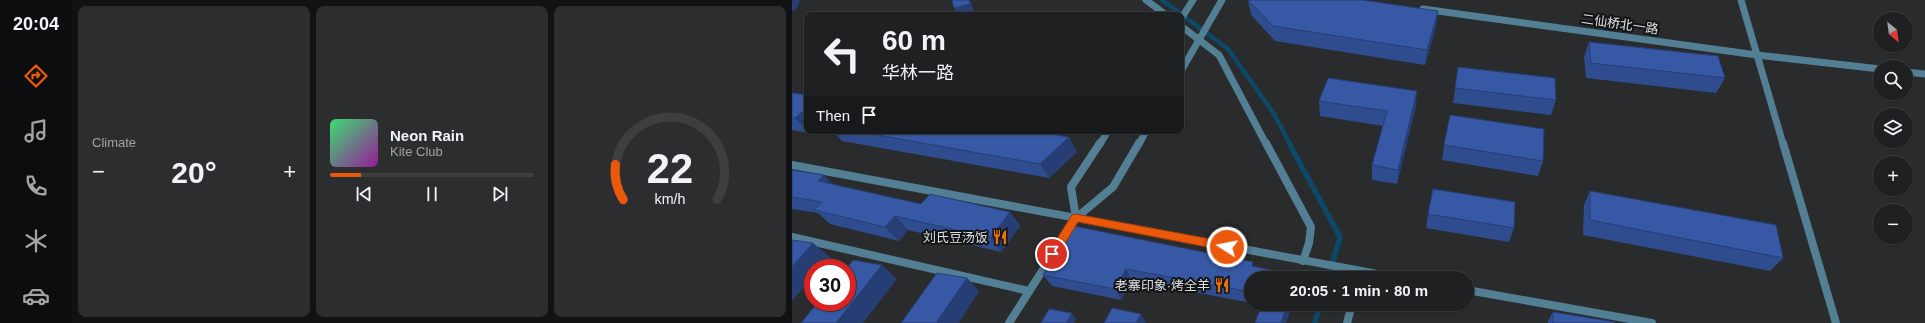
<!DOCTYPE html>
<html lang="en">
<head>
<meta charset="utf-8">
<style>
	:root { --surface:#1f2022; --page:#2c2d2f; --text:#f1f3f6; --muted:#a1a3a5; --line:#3c3e40; --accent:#ea580c }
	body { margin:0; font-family:Arial,"Noto Sans SC",sans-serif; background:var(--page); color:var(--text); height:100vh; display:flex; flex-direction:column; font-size:15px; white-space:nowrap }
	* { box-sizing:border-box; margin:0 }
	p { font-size:13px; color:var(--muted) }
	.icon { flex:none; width:22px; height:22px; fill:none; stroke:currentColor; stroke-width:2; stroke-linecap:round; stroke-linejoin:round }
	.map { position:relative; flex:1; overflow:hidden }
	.details { display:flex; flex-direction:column; gap:6px; padding:6px; background:#111213; width:720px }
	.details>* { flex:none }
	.guide { position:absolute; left:12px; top:12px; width:380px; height:122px; border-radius:8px; box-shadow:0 1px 3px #0004,0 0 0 1px var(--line); background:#1f2022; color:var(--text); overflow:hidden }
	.needle { width:26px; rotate:151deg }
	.controls { position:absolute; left:1081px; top:12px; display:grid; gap:8px }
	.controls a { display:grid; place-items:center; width:40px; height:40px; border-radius:50%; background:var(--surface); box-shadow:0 1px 3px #0004,0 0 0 1px var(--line); font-size:20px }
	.speed { position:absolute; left:12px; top:259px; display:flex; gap:8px; font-size:20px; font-weight:700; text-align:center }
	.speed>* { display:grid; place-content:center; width:52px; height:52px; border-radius:50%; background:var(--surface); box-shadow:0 1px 3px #0004,0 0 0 1px var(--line); line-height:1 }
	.speed .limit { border:6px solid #d22; background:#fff; color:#111 }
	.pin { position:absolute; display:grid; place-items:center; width:34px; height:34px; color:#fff; margin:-17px; border:2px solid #fff; border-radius:50%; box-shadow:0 1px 4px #0007 }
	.me { position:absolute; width:44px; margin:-22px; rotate:281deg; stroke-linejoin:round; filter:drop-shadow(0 0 3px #0008) }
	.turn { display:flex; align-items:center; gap:14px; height:84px; padding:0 12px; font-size:18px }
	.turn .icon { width:52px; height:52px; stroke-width:2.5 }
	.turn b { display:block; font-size:28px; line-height:34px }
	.then { display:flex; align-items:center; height:38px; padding:0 12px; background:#0003; gap:8px; font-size:15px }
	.big { font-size:30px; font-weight:700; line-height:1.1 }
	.details .tile { flex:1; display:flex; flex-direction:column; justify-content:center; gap:6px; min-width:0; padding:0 14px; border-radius:8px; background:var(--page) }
	.details .dial { align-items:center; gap:0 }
	.dial svg { height:104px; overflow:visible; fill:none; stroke:var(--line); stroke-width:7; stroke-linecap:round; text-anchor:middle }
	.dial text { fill:var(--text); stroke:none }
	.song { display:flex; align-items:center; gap:12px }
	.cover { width:48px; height:48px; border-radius:6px; background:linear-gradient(135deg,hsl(140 70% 55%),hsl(300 70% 35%)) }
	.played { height:4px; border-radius:2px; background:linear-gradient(90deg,var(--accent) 15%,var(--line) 15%) }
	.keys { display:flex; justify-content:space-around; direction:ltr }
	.heat { display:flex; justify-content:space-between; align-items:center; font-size:22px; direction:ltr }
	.details .tiles { flex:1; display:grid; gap:6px; grid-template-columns:repeat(3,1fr) }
	.trip { position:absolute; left:452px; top:271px; width:230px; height:40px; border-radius:20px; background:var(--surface); box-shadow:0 1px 3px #0004,0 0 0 1px var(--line); font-weight:700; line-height:40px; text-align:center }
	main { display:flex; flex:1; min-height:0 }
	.tabs { display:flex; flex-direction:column; width:72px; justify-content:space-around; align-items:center; background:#0c0d0e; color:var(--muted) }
	.tabs .icon { width:28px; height:28px }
	.tabs .current { color:var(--accent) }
	.tabs b { font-size:18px; color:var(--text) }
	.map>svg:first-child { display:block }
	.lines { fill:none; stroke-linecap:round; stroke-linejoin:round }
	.stream-far1 { stroke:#0c4967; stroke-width:4.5 }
	.stream { stroke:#0c4967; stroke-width:5.5 }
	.minor-far1 { stroke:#537f94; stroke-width:7 }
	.minor { stroke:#537f94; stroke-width:8 }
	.tertiary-far1 { stroke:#537f94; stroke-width:7 }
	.tertiary { stroke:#537f94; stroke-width:8 }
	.wall { fill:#2f4d8e }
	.shaded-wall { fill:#263e74 }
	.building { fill:#3759a5; stroke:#263e74 }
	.route { fill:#ea580c; stroke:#983908 }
	.labels { text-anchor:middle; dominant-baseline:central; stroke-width:4; stroke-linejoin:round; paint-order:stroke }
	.street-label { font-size:13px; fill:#dfe0e2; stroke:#121314 }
	.poi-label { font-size:13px; fill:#dfe0e2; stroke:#121314; text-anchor:end }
</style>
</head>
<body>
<main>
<nav class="tabs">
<b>20:04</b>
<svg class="icon current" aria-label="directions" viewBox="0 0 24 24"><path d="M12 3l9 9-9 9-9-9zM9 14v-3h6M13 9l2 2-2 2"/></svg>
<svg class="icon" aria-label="music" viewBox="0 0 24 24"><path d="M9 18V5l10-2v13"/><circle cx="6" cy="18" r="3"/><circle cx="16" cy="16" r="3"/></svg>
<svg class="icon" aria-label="phone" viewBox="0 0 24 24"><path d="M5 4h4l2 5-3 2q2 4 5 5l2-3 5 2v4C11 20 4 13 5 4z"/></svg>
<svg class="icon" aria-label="climate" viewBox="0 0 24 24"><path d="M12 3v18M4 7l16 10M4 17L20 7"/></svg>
<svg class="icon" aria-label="car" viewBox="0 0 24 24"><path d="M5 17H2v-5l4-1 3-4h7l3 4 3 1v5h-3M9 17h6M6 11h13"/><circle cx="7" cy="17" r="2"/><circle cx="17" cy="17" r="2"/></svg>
</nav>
<section class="details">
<div class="tiles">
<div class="tile"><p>Climate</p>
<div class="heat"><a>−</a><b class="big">20°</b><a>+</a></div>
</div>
<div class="tile">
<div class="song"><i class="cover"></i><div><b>Neon Rain</b><p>Kite Club</p></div></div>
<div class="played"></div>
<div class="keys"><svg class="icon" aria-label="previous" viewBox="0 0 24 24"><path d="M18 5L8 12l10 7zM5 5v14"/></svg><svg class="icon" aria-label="pause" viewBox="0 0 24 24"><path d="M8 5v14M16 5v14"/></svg><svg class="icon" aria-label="next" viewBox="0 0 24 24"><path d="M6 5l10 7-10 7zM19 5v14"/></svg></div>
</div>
<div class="tile dial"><svg viewBox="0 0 100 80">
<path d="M14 69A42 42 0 1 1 86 69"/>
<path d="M14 69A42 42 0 0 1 8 42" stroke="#ea580c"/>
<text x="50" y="56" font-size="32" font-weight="700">22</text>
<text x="50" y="72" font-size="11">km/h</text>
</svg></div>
</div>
</section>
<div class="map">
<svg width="1133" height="323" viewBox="0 0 1133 323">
	<rect width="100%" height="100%" fill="#292b2d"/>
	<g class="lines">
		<!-- stream-far1 -->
		<path class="stream-far1" d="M370,0L436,49L482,114L498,144"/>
		<!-- stream -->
		<g class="stream">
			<path d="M497,143L548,237L536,278"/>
			<path d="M523,323L528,304"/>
		</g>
		<!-- minor-far1 -->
		<g class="minor-far1">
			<path d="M354,0L374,15"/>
			<path d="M389,26L427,55L474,144"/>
		</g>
		<!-- minor -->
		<g class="minor">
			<path d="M474,143L519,227L517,243L511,261"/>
			<path d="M0,165L607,278"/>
			<path d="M0,237L237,291"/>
			<path d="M675,290L860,323"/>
			<path d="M555,323L560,304"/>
		</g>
		<!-- tertiary-far1 -->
		<g class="tertiary-far1">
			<path d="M949,0L991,144"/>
			<path d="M631,9L965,55L1088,69"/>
			<path d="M389,19L401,0"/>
			<path d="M389,71L430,0"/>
			<path d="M1114,72L1133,74"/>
			<path d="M308,144L316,131"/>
			<path d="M347,144L354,131"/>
		</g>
		<!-- tertiary -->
		<g class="tertiary">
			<path d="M991,143L1044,323"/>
			<path d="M284,218L279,187L308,143"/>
			<path d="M217,323L284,218L321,187L347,143"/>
		</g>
	</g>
	<!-- wall -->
	<g class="wall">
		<path d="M456,0L646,11L644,26L633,65L483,41L459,15Z"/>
		<path d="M797,42L933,78L924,93L794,78L792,57Z"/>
		<path d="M666,67L764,100L759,115L661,103Z"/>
		<path d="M0,93L15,95V131H20L18,133L0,130Z"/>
		<path d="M527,101L624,106L605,184L580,180V165L591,126L528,116Z"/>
		<path d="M41,131H240L285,152L257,178L50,141Z"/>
		<path d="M652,145L751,161L746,176L650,160Z"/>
		<path d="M0,170L42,185L129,204L218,212L228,226L209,252L116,230L107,241L38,224L26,213L0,209Z"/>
		<path d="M798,191L991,258L978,271L791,235L792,205Z"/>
		<path d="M636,214L722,228L717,242L634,228Z"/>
		<path d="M282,226L459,278V303L340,280L329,300L260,286L251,275Z"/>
		<path d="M761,312L823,323H756V321Z"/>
	</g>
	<!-- shaded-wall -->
	<g class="shaded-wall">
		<path d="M0,0H8L4,10L0,11Z"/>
		<path d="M177,0H178L182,11L169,15H166L162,8Z"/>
		<path d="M646,11L644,26L633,65L635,50Z"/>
		<path d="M625,91L624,106L605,184L606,170Z"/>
		<path d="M15,108V130L3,118Z"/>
		<path d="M277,137L285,152L257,178L248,164Z"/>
		<path d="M32,175L47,190L26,181Z"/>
		<path d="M218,212L228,226L209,252L198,238Z"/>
		<path d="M103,216L116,230L107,241L93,227Z"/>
		<path d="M21,243L38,257L28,268H21V277L0,301V267Z"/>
		<path d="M90,265L105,279L71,323H44Z"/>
		<path d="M334,269L340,280L329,300L323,289Z"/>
		<path d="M175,278L187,291L167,323H144Z"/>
		<path d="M495,304H501L494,323H489Z"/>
		<path d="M280,313L284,319L282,323H274Z"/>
		<path d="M349,314L354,323H344Z"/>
	</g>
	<!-- building -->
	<g class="building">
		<path d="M160,0H177L178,4L162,8Z"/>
		<path d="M456,0H570L646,11L635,50L481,26Z"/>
		<path d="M797,42L926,56L933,78L799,63Z"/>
		<path d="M666,67L763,78L764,100L663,88Z"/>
		<path d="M536,78L625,91L606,170L580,165L595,111L527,101Z"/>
		<path d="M0,93L15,95V108L3,118H0Z"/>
		<path d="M658,115L752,129L751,161L652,145Z"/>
		<path d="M63,131H240L277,137L248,164Z"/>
		<path d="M0,170L32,175L26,181L129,204L138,194L218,212L198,238L103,216L93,227L22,210L30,202L0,197Z"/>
		<path d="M641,189L723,202L722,228L636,214Z"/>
		<path d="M798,191L984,225L991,258L798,220Z"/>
		<path d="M282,226L461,262L460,266L506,276L505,278H459V292L334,269L323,289L251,275Z"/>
		<path d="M0,240L21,243L0,267Z"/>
		<path d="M61,260L90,265L44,323H9L26,302H55V268Z"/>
		<path d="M145,273L175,278L144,323H109Z"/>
		<path d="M470,304H495L489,323H463Z"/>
		<path d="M320,308L349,314L344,323H312Z"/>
		<path d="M257,309L280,313L274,323H249Z"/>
		<path d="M761,312L823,322V323H761Z"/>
	</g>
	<!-- route -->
	<path class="route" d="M284,214L435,242L439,244L440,247L439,250L435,251L286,222L264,258H257L255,254L257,251L280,215Z"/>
	<!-- icons -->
	<defs>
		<symbol id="restaurant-bare" viewBox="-9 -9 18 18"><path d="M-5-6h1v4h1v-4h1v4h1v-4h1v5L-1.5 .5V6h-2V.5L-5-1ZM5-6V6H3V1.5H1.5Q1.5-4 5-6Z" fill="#e8710a" stroke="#121314" stroke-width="2.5" paint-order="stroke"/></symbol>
	</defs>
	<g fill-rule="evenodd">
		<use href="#restaurant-bare" x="197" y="226" width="22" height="22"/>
		<use href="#restaurant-bare" x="419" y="274" width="22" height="22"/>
	</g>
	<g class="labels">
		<!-- street labels -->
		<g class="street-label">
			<text transform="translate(828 24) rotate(8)">二仙桥北一路</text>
		</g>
		<!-- poi labels -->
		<g class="poi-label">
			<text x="196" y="237">刘氏豆汤饭</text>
			<text x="418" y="285">老寨印象·烤全羊</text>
		</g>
	</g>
</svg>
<div class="controls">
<a><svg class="needle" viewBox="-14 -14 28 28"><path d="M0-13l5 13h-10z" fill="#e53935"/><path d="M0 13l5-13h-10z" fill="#a1a3a5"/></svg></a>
<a><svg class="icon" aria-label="search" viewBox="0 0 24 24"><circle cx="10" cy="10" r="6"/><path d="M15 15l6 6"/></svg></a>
<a><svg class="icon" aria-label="layers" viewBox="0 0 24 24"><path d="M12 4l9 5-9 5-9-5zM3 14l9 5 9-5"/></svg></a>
<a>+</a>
<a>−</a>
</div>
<div class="speed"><div class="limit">30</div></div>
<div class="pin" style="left:260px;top:254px;background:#d93025"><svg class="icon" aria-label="arrive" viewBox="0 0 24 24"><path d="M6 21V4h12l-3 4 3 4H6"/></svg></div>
<svg class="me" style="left:435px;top:247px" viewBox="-20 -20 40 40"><circle r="17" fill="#ea580c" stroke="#fff" stroke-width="3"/><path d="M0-11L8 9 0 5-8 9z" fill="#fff"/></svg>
<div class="trip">20:05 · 1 min · 80 m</div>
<div class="guide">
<div class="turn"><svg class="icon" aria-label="left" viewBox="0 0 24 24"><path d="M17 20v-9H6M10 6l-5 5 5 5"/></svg><div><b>60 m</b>华林一路</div></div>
<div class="then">Then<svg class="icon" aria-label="arrive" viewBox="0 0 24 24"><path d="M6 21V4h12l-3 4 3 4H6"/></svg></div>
</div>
</div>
</main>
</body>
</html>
